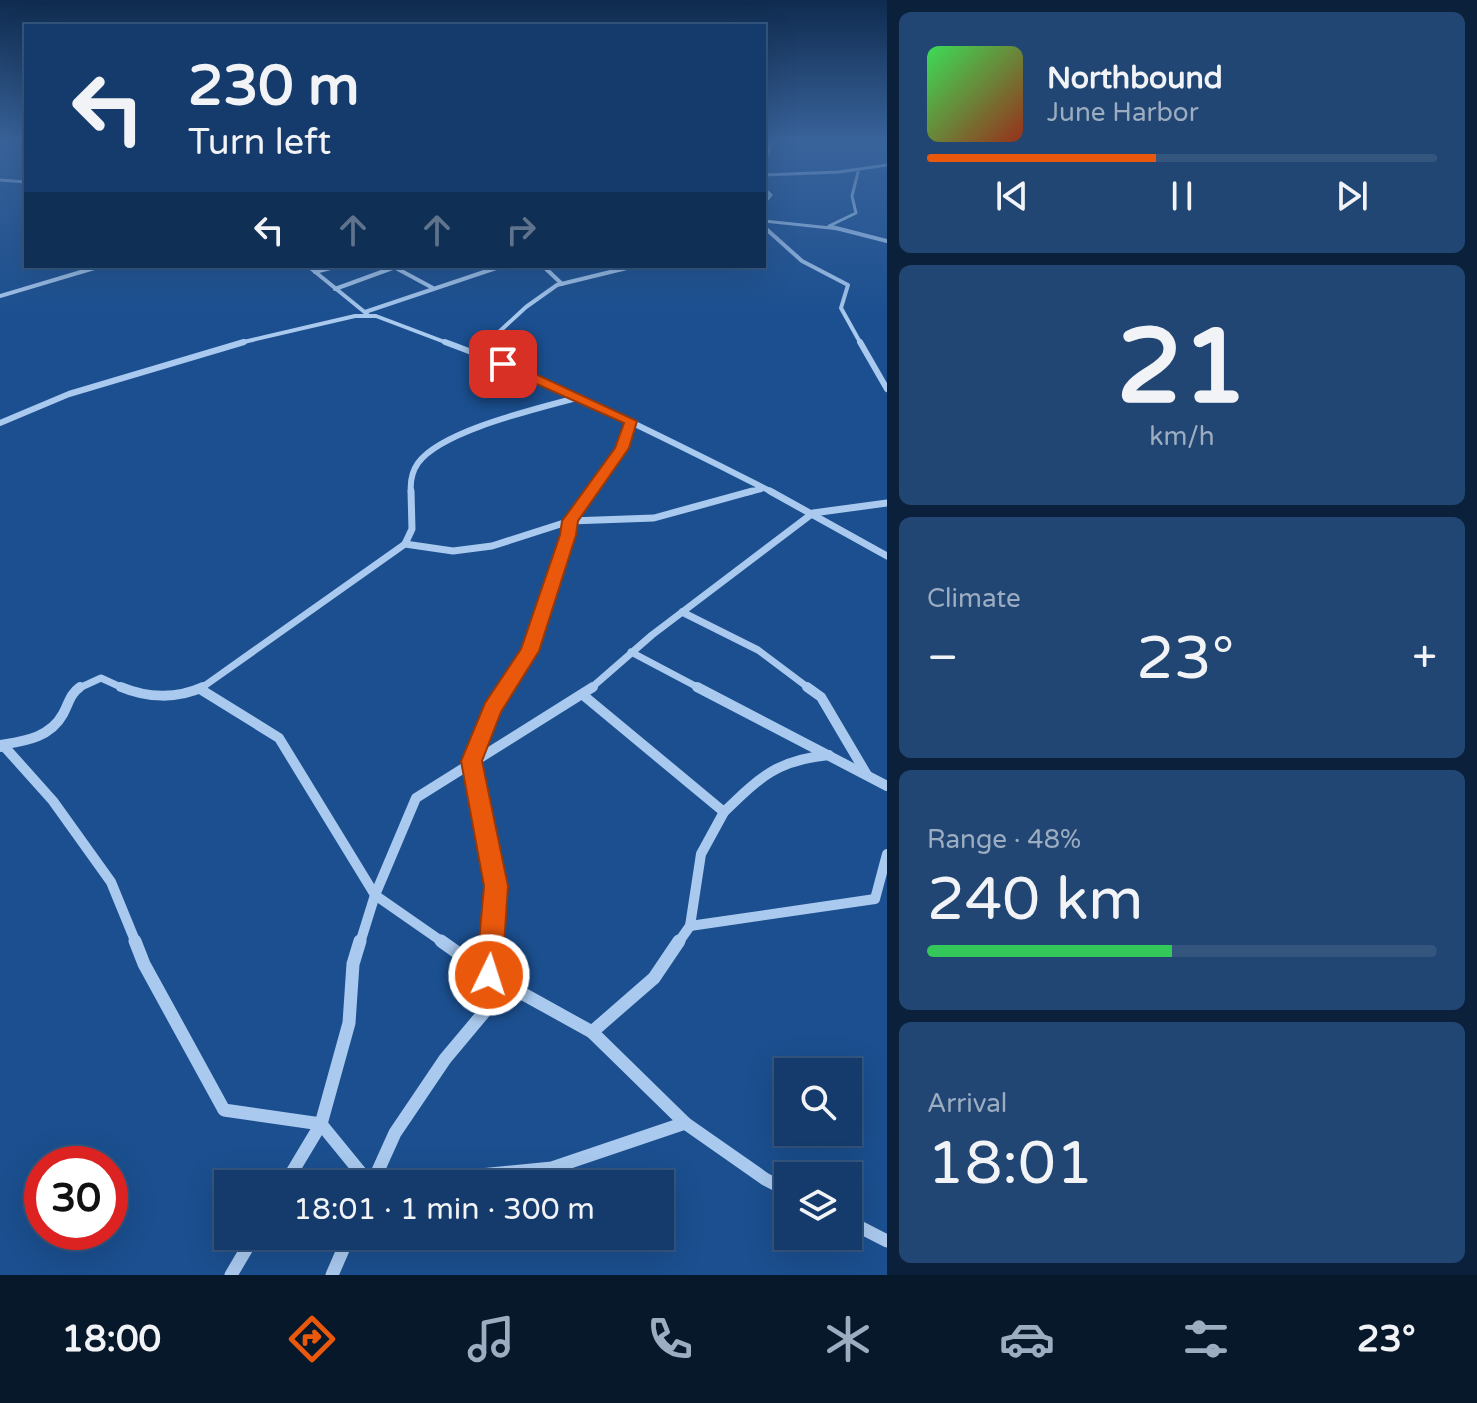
<!DOCTYPE html>
<html lang="en">
<head>
<meta charset="utf-8">
<style>
	:root { --surface:#143b6b; --page:#214673; --text:#f1f3f6; --muted:#9dadc1; --line:#33557e; --accent:#ea580c }
	body { margin:0; font-family:"Varela Round",sans-serif; background:var(--page); color:var(--text); height:100vh; display:flex; flex-direction:column; font-size:30px; white-space:nowrap }
	* { box-sizing:border-box; margin:0 }
	p { font-size:26px; color:var(--muted) }
	.icon { flex:none; width:44px; height:44px; fill:none; stroke:currentColor; stroke-width:2; stroke-linecap:round; stroke-linejoin:round }
	.map { position:relative; flex:1; overflow:hidden }
	.drawer { display:flex; flex-direction:column; gap:12px; padding:12px; background:#0b203b; width:590px }
	.drawer>* { flex:none }
	.banner { position:absolute; left:24px; top:24px; width:742px; height:244px; border-radius:0px; box-shadow:0 8px 32px #0002,0 0 0 2px var(--line); background:#143b6b; color:var(--text); overflow:hidden }
	.buttons { position:absolute; left:774px; top:1058px; display:grid; gap:16px }
	.buttons a { display:grid; place-items:center; width:88px; height:88px; border-radius:0px; background:var(--surface); box-shadow:0 8px 32px #0002,0 0 0 2px var(--line); font-size:40px }
	.speed { position:absolute; left:24px; top:1146px; display:flex; gap:16px; font-size:40px; font-weight:700; text-align:center }
	.speed>* { display:grid; place-content:center; width:104px; height:104px; border-radius:50%; background:var(--surface); box-shadow:0 8px 32px #0002,0 0 0 2px var(--line); line-height:1 }
	.speed .limit { border:12px solid #d22; background:#fff; color:#111 }
	.pin { position:absolute; display:grid; place-items:center; width:68px; height:68px; color:#fff; margin:-34px; border-radius:16px; box-shadow:0 4px 12px #0006 }
	.me { position:absolute; width:88px; margin:-44px; rotate:4deg; stroke-linejoin:round; filter:drop-shadow(0 0 6px #0008) }
	.turn { display:flex; align-items:center; gap:28px; height:168px; padding:0 32px; font-size:36px }
	.turn .icon { width:104px; height:104px; stroke-width:2.5 }
	.turn b { display:block; font-size:56px; line-height:68px }
	.lanes { display:flex; align-items:center; height:76px; padding:0 32px; background:#0003; justify-content:center; gap:40px; direction:ltr }
	.lanes .off { opacity:.35 }
	.big { font-size:60px; font-weight:600; line-height:1.1 }
	.drawer .card { flex:1; display:flex; flex-direction:column; justify-content:center; gap:12px; min-width:0; padding:0 28px; border-radius:12px; background:var(--page) }
	.drawer .dial { align-items:center; gap:0 }
	.dial b { font-size:104px; line-height:1 }
	.song { display:flex; align-items:center; gap:24px }
	.cover { width:96px; height:96px; border-radius:12px; background:linear-gradient(135deg,hsl(130 70% 55%),hsl(10 70% 35%)) }
	.played { height:8px; border-radius:4px; background:linear-gradient(90deg,var(--accent) 45%,var(--line) 45%) }
	.keys { display:flex; justify-content:space-around; direction:ltr }
	.heat { display:flex; justify-content:space-between; align-items:center; font-size:44px; direction:ltr }
	.charge { height:12px; border-radius:6px; background:linear-gradient(90deg,#34c759 48%,var(--line) 0) }
	.trip { position:absolute; left:214px; top:1170px; width:460px; height:80px; border-radius:0px; background:var(--surface); box-shadow:0 8px 32px #0002,0 0 0 2px var(--line); font-weight:600; line-height:80px; text-align:center }
	.tab-bar { display:flex; height:128px; justify-content:space-around; align-items:center; background:#08182b; color:var(--muted) }
	.tab-bar .icon { width:56px; height:56px }
	.tab-bar .active { color:var(--accent) }
	.tab-bar b { font-size:36px; color:var(--text) }
	main { display:flex; flex:1; min-height:0 }
	.map>svg:first-child { display:block }
	.lines { fill:none; stroke-linecap:round; stroke-linejoin:round }
	.street-far5 { stroke:#a9c9ee; stroke-width:3 }
	.street-far4 { stroke:#a9c9ee; stroke-width:4 }
	.street-far3 { stroke:#a9c9ee; stroke-width:6 }
	.street-far2 { stroke:#a9c9ee; stroke-width:7 }
	.street-far1 { stroke:#a9c9ee; stroke-width:10 }
	.street { stroke:#a9c9ee; stroke-width:13 }
	.route { fill:#ea580c; stroke:#983908; stroke-width:2 }
</style>
</head>
<body>
<main>
<div class="map">
<svg width="887" height="1275" viewBox="0 0 887 1275">
	<rect width="100%" height="100%" fill="#1b4f8f"/>
	<g class="lines">
		<!-- street-far5 -->
		<g class="street-far5">
			<path d="M764,165L772,140"/>
			<path d="M764,175L839,172L887,165"/>
			<path d="M0,180L26,182"/>
			<path d="M764,189L771,195L764,203"/>
			<path d="M764,221L840,229"/>
			<path d="M829,226L856,213L852,196L858,172"/>
		</g>
		<!-- street-far4 -->
		<g class="street-far4">
			<path d="M764,227L802,261L848,285L841,308L861,344"/>
			<path d="M832,227L887,241"/>
			<path d="M308,266L367,314"/>
			<path d="M543,266L562,284"/>
			<path d="M394,267L433,288"/>
			<path d="M315,272L338,266"/>
			<path d="M335,289L398,266"/>
			<path d="M0,296L101,266"/>
			<path d="M365,312L502,266"/>
			<path d="M235,344L355,316H376L450,344"/>
			<path d="M486,344L526,307L557,285L635,266"/>
		</g>
		<!-- street-far3 -->
		<g class="street-far3">
			<path d="M445,342C559,384 666,439 774,493"/>
			<path d="M860,342L887,389"/>
			<path d="M475,354L488,342"/>
			<path d="M0,423L69,394L244,342"/>
			<path d="M411,493C410,483 411,473 418,463C442,430 540,408 580,397"/>
			<path d="M590,493L622,448L631,421"/>
			<path d="M745,493L761,489"/>
		</g>
		<!-- street-far2 -->
		<g class="street-far2">
			<path d="M770,491L887,556"/>
			<path d="M405,544L453,551L492,546L570,521L654,518L752,491"/>
			<path d="M682,612L758,650L810,689"/>
			<path d="M631,652L701,689"/>
			<path d="M77,689L101,678L125,689"/>
			<path d="M200,689L405,544L412,529L411,491"/>
			<path d="M505,689L530,651L570,521L591,491"/>
			<path d="M590,689L652,635L813,513L887,503"/>
		</g>
		<!-- street-far1 -->
		<g class="street-far1">
			<path d="M121,687C147,698 177,699 203,687"/>
			<path d="M697,687L887,786"/>
			<path d="M807,687L821,697L867,775"/>
			<path d="M200,689L279,738L375,895L360,943"/>
			<path d="M583,695L724,812C760,777 777,760 829,755"/>
			<path d="M0,745C24,741 50,738 63,714C69,703 70,694 80,687"/>
			<path d="M1,747L3,745L53,801L111,882L136,943"/>
			<path d="M690,926L701,854L724,812"/>
			<path d="M444,943L375,895L416,798L593,687"/>
			<path d="M491,943L496,886L472,761L492,709L507,687"/>
			<path d="M678,943L690,926L875,899L887,854"/>
		</g>
		<!-- street -->
		<g class="street">
			<path d="M135,941L144,964L224,1110L321,1124L370,1184"/>
			<path d="M441,941L489,975L592,1032L654,978L679,941"/>
			<path d="M592,1032L685,1123"/>
			<path d="M285,1184L321,1124L349,1023L353,964L360,941"/>
			<path d="M372,1184L395,1133L445,1059L486,1010L492,941"/>
			<path d="M389,1184L552,1168L685,1123L765,1179L788,1191"/>
			<path d="M848,1221L887,1241"/>
			<path d="M231,1275L254,1236"/>
			<path d="M332,1275L349,1236"/>
		</g>
	</g>
	<!-- sky -->
	<linearGradient id="sky" x2="0" y2="1"><stop stop-color="#0f2b4f"/><stop offset="0.44" stop-color="#39639b"/><stop offset="1" stop-color="#39639b" stop-opacity="0"/></linearGradient>
	<rect width="887" height="319" fill="url(#sky)"/>
	<!-- route -->
	<path class="route" d="M499,361H507L637,421L629,448L578,521L576,535L539,651L501,712L482,761L508,886L502,975L499,984L489,988L480,984L476,975L484,886L461,761L485,703L521,649L560,535L562,521L615,448L624,423L499,367Z"/>
</svg>
<div class="buttons">
<a><svg class="icon" aria-label="search" viewBox="0 0 24 24"><circle cx="10" cy="10" r="6"/><path d="M15 15l6 6"/></svg></a>
<a><svg class="icon" aria-label="layers" viewBox="0 0 24 24"><path d="M12 4l9 5-9 5-9-5zM3 14l9 5 9-5"/></svg></a>
</div>
<div class="speed"><div class="limit">30</div></div>
<div class="pin" style="left:503px;top:364px;background:#d93025"><svg class="icon" aria-label="arrive" viewBox="0 0 24 24"><path d="M6 21V4h12l-3 4 3 4H6"/></svg></div>
<svg class="me" style="left:489px;top:975px" viewBox="-20 -20 40 40"><circle r="17" fill="#ea580c" stroke="#fff" stroke-width="3"/><path d="M0-11L8 9 0 5-8 9z" fill="#fff"/></svg>
<div class="trip">18:01 · 1 min · 300 m</div>
<div class="banner">
<div class="turn"><svg class="icon" aria-label="left" viewBox="0 0 24 24"><path d="M17 20v-9H6M10 6l-5 5 5 5"/></svg><div><b>230 m</b>Turn left</div></div>
<div class="lanes"><svg class="icon" aria-label="left" viewBox="0 0 24 24"><path d="M17 20v-9H6M10 6l-5 5 5 5"/></svg><svg class="icon off" aria-label="ahead" viewBox="0 0 24 24"><path d="M12 20V5M6 11l6-6 6 6"/></svg><svg class="icon off" aria-label="ahead" viewBox="0 0 24 24"><path d="M12 20V5M6 11l6-6 6 6"/></svg><svg class="icon off" aria-label="right" viewBox="0 0 24 24"><path d="M7 20v-9h11M14 6l5 5-5 5"/></svg></div>
</div>
</div>
<section class="drawer">
<div class="card">
<div class="song"><i class="cover"></i><div><b>Northbound</b><p>June Harbor</p></div></div>
<div class="played"></div>
<div class="keys"><svg class="icon" aria-label="previous" viewBox="0 0 24 24"><path d="M18 5L8 12l10 7zM5 5v14"/></svg><svg class="icon" aria-label="pause" viewBox="0 0 24 24"><path d="M8 5v14M16 5v14"/></svg><svg class="icon" aria-label="next" viewBox="0 0 24 24"><path d="M6 5l10 7-10 7zM19 5v14"/></svg></div>
</div>
<div class="card dial"><b>21</b><p>km/h</p></div>
<div class="card"><p>Climate</p>
<div class="heat"><a>−</a><b class="big">23°</b><a>+</a></div>
</div>
<div class="card"><p>Range · 48%</p><b class="big">240 km</b><div class="charge"></div></div>
<div class="card"><p>Arrival</p><b class="big">18:01</b></div>
</section>
</main>
<nav class="tab-bar">
<b>18:00</b>
<svg class="icon active" aria-label="directions" viewBox="0 0 24 24"><path d="M12 3l9 9-9 9-9-9zM9 14v-3h6M13 9l2 2-2 2"/></svg>
<svg class="icon" aria-label="music" viewBox="0 0 24 24"><path d="M9 18V5l10-2v13"/><circle cx="6" cy="18" r="3"/><circle cx="16" cy="16" r="3"/></svg>
<svg class="icon" aria-label="phone" viewBox="0 0 24 24"><path d="M5 4h4l2 5-3 2q2 4 5 5l2-3 5 2v4C11 20 4 13 5 4z"/></svg>
<svg class="icon" aria-label="climate" viewBox="0 0 24 24"><path d="M12 3v18M4 7l16 10M4 17L20 7"/></svg>
<svg class="icon" aria-label="car" viewBox="0 0 24 24"><path d="M5 17H2v-5l4-1 3-4h7l3 4 3 1v5h-3M9 17h6M6 11h13"/><circle cx="7" cy="17" r="2"/><circle cx="17" cy="17" r="2"/></svg>
<svg class="icon" aria-label="filters" viewBox="0 0 24 24"><path d="M4 7h16M4 17h16"/><circle cx="9" cy="7" r="2"/><circle cx="15" cy="17" r="2"/></svg>
<b>23°</b>
</nav>
</body>
</html>
